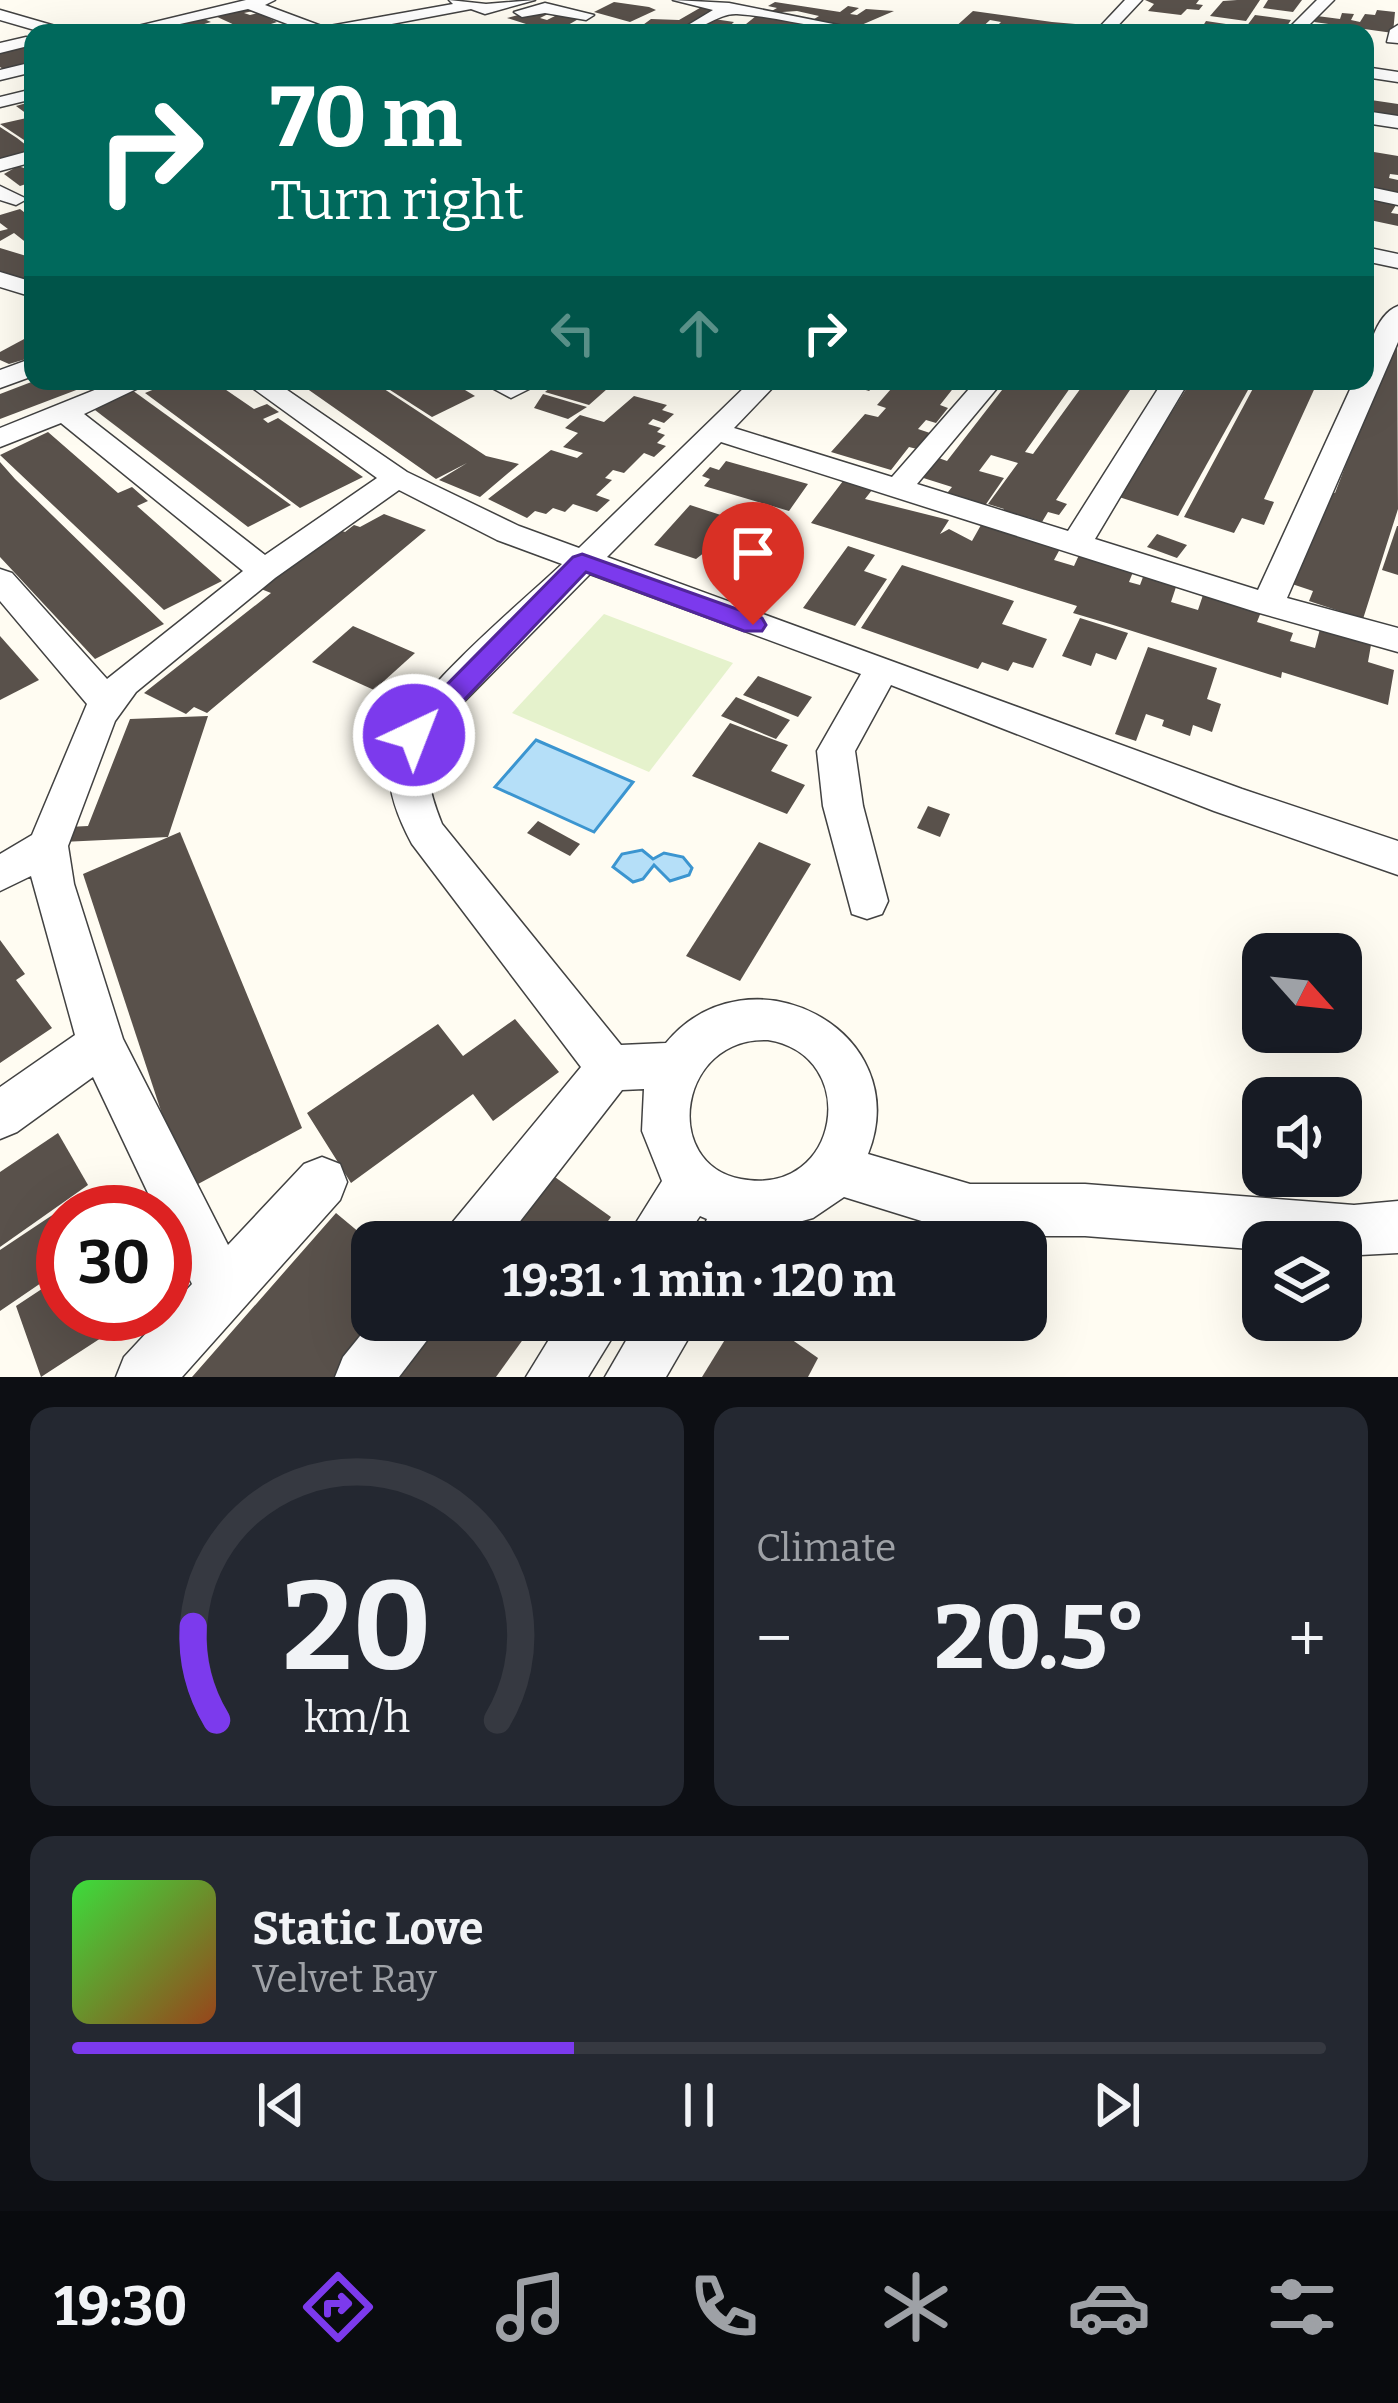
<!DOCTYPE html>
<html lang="en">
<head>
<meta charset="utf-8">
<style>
	:root { --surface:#171b24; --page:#242831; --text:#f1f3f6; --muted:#9ea1a6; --line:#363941; --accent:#7c3aed }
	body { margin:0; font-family:Bitter,serif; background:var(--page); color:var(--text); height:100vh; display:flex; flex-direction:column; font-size:45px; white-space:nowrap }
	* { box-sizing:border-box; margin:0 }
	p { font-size:39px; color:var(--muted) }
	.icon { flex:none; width:66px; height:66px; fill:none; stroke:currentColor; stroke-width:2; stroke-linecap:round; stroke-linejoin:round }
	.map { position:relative; height:1377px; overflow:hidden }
	.drawer { display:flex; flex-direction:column; gap:30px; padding:30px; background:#0d0f14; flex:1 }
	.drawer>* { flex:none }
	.top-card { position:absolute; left:24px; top:24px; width:1350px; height:366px; border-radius:24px; box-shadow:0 12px 48px #0002; background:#00695c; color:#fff; overflow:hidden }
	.needle { width:78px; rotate:117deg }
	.controls { position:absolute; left:1242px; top:933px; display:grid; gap:24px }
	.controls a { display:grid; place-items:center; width:120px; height:120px; border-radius:24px; background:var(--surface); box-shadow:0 12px 48px #0002; font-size:60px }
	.speed { position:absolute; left:36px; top:1185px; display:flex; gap:24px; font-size:60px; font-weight:700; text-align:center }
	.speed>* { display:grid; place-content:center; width:156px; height:156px; border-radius:50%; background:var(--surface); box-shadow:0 12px 48px #0002; line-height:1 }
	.speed .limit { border:18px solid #d22; background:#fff; color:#111 }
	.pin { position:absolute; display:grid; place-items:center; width:102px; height:102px; color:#fff; margin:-123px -51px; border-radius:50% 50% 50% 0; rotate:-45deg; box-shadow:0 0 12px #0007 }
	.pin .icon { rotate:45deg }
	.me { position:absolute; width:132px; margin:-66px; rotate:43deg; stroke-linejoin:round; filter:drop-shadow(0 0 9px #0008) }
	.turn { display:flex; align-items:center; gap:42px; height:252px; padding:0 48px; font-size:54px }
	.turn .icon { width:156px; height:156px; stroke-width:2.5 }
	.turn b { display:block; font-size:84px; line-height:102px }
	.lanes { display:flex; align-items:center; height:114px; padding:0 48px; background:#0003; justify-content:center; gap:60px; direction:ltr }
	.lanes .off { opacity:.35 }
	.big { font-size:90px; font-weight:700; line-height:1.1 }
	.drawer .widget { flex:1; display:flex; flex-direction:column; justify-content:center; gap:18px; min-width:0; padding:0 42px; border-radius:24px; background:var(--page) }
	.drawer .dial { align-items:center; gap:0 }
	.dial svg { height:312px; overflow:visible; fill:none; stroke:var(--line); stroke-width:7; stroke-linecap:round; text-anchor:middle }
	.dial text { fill:var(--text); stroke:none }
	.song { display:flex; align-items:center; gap:36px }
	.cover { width:144px; height:144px; border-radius:18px; background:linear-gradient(135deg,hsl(120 70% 55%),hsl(20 70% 35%)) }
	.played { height:12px; border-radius:6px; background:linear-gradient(90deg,var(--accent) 40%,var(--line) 40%) }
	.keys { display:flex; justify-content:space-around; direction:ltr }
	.heat { display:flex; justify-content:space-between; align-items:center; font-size:66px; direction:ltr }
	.drawer .tiles { flex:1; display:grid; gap:30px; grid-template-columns:1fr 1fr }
	.widget:last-child { grid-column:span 2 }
	.trip { position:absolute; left:351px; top:1221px; width:696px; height:120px; border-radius:24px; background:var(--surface); box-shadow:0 12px 48px #0002; font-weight:700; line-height:120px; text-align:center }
	.dock { display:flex; height:192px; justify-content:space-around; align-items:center; background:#090b0e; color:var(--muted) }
	.dock .icon { width:84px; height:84px }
	.dock .active { color:var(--accent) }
	.dock b { font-size:54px; color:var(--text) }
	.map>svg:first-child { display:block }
	.pitch { fill:#e5f2cc }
	.water { fill:#b5dff8; stroke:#3b95d0; stroke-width:3 }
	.building { fill:#59514b }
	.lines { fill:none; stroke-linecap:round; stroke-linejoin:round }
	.minor-casing { stroke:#424242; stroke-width:3 }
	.minor { fill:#fff; fill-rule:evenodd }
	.route { fill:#7c3aed; stroke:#51269a; stroke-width:3 }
</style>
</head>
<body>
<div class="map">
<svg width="1398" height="1377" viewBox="0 0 1398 1377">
	<rect width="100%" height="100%" fill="#fffcf2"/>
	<!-- pitch -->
	<path class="pitch" d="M604,614L733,663L649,772L512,713Z"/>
	<!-- water -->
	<g class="water">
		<path d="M536,740L633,782L594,832L495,787Z"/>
		<path d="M642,850L653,859L664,853L683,857L692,868L689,875L670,881L654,865L643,879L633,882L613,867L622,854Z"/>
	</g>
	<!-- building -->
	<g class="building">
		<path d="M1145,0H1199L1196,4L1203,5L1199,10L1187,9L1181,15L1148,11L1154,4Z"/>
		<path d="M1237,0H1260L1246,21L1210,16L1223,1Z"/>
		<path d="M1268,0H1302L1293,12L1263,8Z"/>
		<path d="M614,2L649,7L656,10L630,22L594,12Z"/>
		<path d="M775,2L840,12L848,6L859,8L850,14L857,15L866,9L894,11L852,29L811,21L819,16L797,11L768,13L777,8L768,6Z"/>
		<path d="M705,5L721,8L679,33H632L651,19L679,20Z"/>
		<path d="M245,7L253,11L244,13L250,15L258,13L277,22L268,25L292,28L281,31L284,33H252L213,15Z"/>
		<path d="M1377,10L1395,12L1393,33L1314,22L1317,16L1340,19L1342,13L1354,14L1351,20L1360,22L1365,14L1375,15Z"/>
		<path d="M533,11L552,12L540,18L547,20L561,13L582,17L554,33L507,18Z"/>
		<path d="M973,11L1052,22L1087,25L1079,33H1064L997,26L1001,22L990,20L976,33H932L939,27L953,29Z"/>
		<path d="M1255,15L1291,20L1283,32L1214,33L1201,29L1206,21L1246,27Z"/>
		<path d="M756,16L770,17L805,23L789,33L757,24L772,28L766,32L741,28Z"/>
		<path d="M204,19L211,22L201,25L219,33H192L173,24Z"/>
		<path d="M714,19L734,22L722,33H689Z"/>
		<path d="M33,46V65L6,71L0,67V53Z"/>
		<path d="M1365,87L1374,89L1371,100L1398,104V121L1365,116Z"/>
		<path d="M30,102L33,143L30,144L0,124L31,117L16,106Z"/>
		<path d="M0,127L17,138L31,149L0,161Z"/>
		<path d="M1374,152L1398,156V175L1390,174L1389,178L1398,180V196L1365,190V170Z"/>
		<path d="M18,166L33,171L29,183L20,186L4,174Z"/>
		<path d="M1365,196L1398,202L1391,213L1398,214V226L1365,219Z"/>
		<path d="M20,209L33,219V248L14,233L0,241V231L8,229L0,223V215Z"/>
		<path d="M0,248L33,258V277L27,280L0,271Z"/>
		<path d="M1397,332L1398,509L1363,619L1309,601L1313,591L1292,584L1328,491L1335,493Z"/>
		<path d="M26,338L33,341V357L9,364L0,360V352Z"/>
		<path d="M34,381H100L0,419V394Z"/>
		<path d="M174,381H213L254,409L267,404L279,412L263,419L268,423L278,418L363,477L300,508L145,393Z"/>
		<path d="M296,381H372L486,456L519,464L480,497L439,480L467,463L436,479Z"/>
		<path d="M376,381H450L475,396L432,417Z"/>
		<path d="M558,381H616L589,405L545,392Z"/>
		<path d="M837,381H895L888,390L874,386L869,391Z"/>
		<path d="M898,381H959L940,405L948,408L936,423L926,420L918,429L930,433L917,449L909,447L891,470L831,452L865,414L878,417L886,408L877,405Z"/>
		<path d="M1009,381H1075L1025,452L1033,454L1086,381H1136L1056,500L1067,504L1059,515L1048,512L1042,522L1027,517L1024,522L1000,515L1004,509L988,504L1018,463L991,455L979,471L1004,478L982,510L944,497L952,487L917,476L933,456L947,461Z"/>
		<path d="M1191,381H1253L1178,516L1119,497Z"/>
		<path d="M1257,381H1318L1264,499L1274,502L1264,525L1242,518L1234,533L1184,517Z"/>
		<path d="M132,390L291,505L248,527L91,407Z"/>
		<path d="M543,394L587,407L568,419L534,408Z"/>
		<path d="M634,396L667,405L662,410L674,414L664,423L653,419L648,424L661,428L657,432L665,435L657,443L666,446L654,457L644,453L624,473L613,470L605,478L612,480L596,495L610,500L597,512L573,504L565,512L553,508L546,514L535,511L527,518L488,499L551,450L577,458L583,453L563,447L578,433L565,428L580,415L604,422Z"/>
		<path d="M48,432L118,493L132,487L148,501L137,506L222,581L164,610L0,455Z"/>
		<path d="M726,461L808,484L789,511L704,486L710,479L702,476L710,467L719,470Z"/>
		<path d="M0,462L15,479L164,624L95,659L0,557Z"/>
		<path d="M843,481L872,490L865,499L949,520L940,534L949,529L972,541L981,525L1060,549L1054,560L1074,566L1079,555L1133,572L1129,582L1140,585L1143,577L1176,587L1171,602L1198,610L1203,595L1261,612L1257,622L1293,633L1290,641L1315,648L1320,629L1371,645L1368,662L1394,670L1388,705L1282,672L1281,678L1110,624L1073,613L1077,606L811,523Z"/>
		<path d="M690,505L730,518L708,543L714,545L696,559L654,545Z"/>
		<path d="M384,514L426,530L207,713L194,707L186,714L144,693L271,593L261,589L337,529L345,532L354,525L360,527Z"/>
		<path d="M1397,526H1398V575L1382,570Z"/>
		<path d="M1157,534L1187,545L1177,558L1147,547Z"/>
		<path d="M848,546L875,555L864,571L887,579L855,626L803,608Z"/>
		<path d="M902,565L1014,601L1002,624L1047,639L1033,668L1013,662L1008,671L982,662L978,669L861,628Z"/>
		<path d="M1080,618L1128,633L1116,660L1096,653L1091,666L1062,656Z"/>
		<path d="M353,626L415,653L374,690L312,662Z"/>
		<path d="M0,636L39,680L0,700Z"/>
		<path d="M1148,647L1217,668L1207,699L1221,704L1212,732L1193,725L1190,736L1162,726L1164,720L1146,714L1136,741L1115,734Z"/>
		<path d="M758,676L812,697L798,717L743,695Z"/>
		<path d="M736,697L790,720L776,739L721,716Z"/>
		<path d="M208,716L168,837L62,842L68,827L88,826L130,719Z"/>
		<path d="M730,723L788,745L771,771L805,785L787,814L692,776Z"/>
		<path d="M928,806L950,814L940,837L917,828Z"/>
		<path d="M538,821L580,844L570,856L527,833Z"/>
		<path d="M180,832L302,1128L187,1190L83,874Z"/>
		<path d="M759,842L811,864L740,981L686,956Z"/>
		<path d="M0,940L25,974L16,980L52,1028L0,1063Z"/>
		<path d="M515,1019L559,1072L493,1121L473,1094L351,1183L307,1113L438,1024L463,1056Z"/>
		<path d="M58,1133L88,1185L0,1247V1172Z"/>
		<path d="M545,1170L611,1217L593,1242H489Z"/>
		<path d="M72,1202L77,1212H63V1268L0,1311V1250Z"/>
		<path d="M336,1213L372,1243V1320H385L340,1377H192Z"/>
		<path d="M63,1275V1314H138L41,1377L16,1306Z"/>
		<path d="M428,1320H537L496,1377H384Z"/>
		<path d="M737,1320H764L818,1358L808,1377H702Z"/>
	</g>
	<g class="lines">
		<defs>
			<g id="minor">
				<path d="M246,0H275L265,5L324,27L453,4L449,0L486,4L535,0L485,14L471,9L344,33H311L248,9L139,33H109Z"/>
				<path d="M673,0L729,3L878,33C830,33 784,17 737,14C717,13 700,33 675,33L713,10Z"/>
				<path d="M1125,0H1142L1111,33H1094Z"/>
				<path d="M1317,0H1334L1301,33H1284Z"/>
				<path d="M545,3L594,15L586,20L545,13L522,17L514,12Z"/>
				<path d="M0,10L69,30L71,33H45L0,20Z"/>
				<path d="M1398,25V43L1387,42L1390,30Z"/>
				<path d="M26,37L32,39V45L0,53V43Z"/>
				<path d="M33,62V72L0,80V70Z"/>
				<path d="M1365,67L1398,72V82L1365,77Z"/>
				<path d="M33,89V99L0,107V97Z"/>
				<path d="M1365,111L1398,116V128L1365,123Z"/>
				<path d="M33,150V162L0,171V159Z"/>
				<path d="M0,186L27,199L16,205L0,200Z"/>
				<path d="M1365,186L1398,193V205L1365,198Z"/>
				<path d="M1365,247L1398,254V268L1365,261Z"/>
				<path d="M0,272L33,282V297L0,287Z"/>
				<path d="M1398,306V342L1287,598L1398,628V652L1256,612L721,442L607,557L1242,789L1398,841V875L1214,811L891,685L855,751L863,806L888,901L882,914L867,919L852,914L823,806L817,751L861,674L590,574L437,729C421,762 429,792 442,824L621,1045L666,1043C748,943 917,1030 868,1154L970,1184H1085L1354,1205L1398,1201V1253L1341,1256V1242H1263V1250L1085,1236H970L844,1197L813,1218L759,1233L753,1242H697L707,1219L700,1216L682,1242H624L662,1181L642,1131L644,1089L622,1090L504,1242H445L452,1223L581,1067L412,844C398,818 385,786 390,756C400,701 519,605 562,564L497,540L399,490L275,578L136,692L115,721L68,846L74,884L123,1039L228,1245L304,1164L322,1157L340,1164L347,1182L340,1200L182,1377H116L124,1357L192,1284L165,1229V1212H157L93,1077L17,1132L0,1139V1087L75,1035L31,876L0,891V854L32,835L87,704L0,601V569L12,573L107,679L243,571L61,423L0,447V428L117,381H153L84,414L265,555L377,478L243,381H274L407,472L519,526L579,548L751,381H779L734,428L892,477L976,381H1003L917,484L1068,531L1163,381H1189L1095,539L1258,590L1354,381H1365C1365,357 1374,315 1398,306ZM768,1040C862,1055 841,1198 741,1179C660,1164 679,1036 768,1040Z"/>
				<path d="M33,358V376L0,388V370Z"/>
				<path d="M479,381H545L511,398Z"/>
				<path d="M373,1320H437L428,1339L399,1377H335L343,1357Z"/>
				<path d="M561,1320H623L588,1377H526Z"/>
				<path d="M638,1320H699L666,1377H605Z"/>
			</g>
		</defs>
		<!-- minor casing -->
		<use href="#minor" class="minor-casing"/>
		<!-- minor -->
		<use href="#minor" class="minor"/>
	</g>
	<!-- route -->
	<path class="route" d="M582,554L762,618L766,625L762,631H744L586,572L424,742H404L400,735L404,728L573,557Z"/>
</svg>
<div class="controls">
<a><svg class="needle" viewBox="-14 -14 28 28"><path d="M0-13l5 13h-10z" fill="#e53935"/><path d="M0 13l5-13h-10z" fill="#9ea1a6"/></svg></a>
<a><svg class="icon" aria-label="sound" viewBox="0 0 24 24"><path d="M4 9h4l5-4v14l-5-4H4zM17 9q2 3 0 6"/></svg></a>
<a><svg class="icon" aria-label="layers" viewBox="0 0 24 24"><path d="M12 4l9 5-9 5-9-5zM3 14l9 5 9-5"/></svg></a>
</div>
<div class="speed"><div class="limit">30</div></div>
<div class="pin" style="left:753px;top:625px;background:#d93025"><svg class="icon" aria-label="arrive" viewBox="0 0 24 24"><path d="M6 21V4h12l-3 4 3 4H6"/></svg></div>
<svg class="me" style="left:414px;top:735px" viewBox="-20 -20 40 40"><circle r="17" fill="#7c3aed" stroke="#fff" stroke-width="3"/><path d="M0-11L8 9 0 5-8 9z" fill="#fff"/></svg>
<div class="trip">19:31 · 1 min · 120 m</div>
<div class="top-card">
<div class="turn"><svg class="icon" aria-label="right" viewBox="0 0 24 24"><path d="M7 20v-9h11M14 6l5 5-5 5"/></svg><div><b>70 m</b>Turn right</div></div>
<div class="lanes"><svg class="icon off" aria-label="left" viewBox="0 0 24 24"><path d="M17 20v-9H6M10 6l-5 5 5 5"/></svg><svg class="icon off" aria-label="ahead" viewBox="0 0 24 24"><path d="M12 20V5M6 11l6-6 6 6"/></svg><svg class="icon" aria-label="right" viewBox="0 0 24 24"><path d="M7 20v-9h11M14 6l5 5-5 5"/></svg></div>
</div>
</div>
<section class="drawer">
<div class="tiles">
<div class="widget dial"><svg viewBox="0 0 100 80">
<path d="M14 69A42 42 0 1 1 86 69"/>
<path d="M14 69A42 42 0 0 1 8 45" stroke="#7c3aed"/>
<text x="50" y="56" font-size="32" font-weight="700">20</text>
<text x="50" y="72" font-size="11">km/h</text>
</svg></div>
<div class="widget"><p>Climate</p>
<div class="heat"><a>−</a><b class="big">20.5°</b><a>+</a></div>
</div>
<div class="widget">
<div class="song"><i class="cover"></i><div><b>Static Love</b><p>Velvet Ray</p></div></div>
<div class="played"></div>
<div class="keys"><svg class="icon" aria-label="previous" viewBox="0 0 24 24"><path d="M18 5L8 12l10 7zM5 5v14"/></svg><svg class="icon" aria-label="pause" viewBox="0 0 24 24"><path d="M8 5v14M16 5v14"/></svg><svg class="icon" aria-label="next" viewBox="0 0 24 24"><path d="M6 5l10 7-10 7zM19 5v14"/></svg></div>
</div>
</div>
</section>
<nav class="dock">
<b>19:30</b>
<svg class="icon active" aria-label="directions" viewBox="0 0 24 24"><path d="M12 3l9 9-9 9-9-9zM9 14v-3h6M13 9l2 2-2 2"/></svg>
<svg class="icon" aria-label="music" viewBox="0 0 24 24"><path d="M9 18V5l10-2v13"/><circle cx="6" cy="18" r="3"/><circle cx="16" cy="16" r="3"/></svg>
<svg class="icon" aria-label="phone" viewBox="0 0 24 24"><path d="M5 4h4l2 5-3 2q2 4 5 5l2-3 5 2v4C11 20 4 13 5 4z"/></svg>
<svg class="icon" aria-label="climate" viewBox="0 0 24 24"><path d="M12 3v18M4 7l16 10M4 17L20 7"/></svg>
<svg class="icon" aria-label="car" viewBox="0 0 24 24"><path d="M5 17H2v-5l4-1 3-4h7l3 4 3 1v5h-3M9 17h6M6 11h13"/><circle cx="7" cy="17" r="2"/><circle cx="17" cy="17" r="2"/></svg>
<svg class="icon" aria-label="filters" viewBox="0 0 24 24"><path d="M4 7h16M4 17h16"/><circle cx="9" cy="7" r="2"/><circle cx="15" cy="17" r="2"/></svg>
</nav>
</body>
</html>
